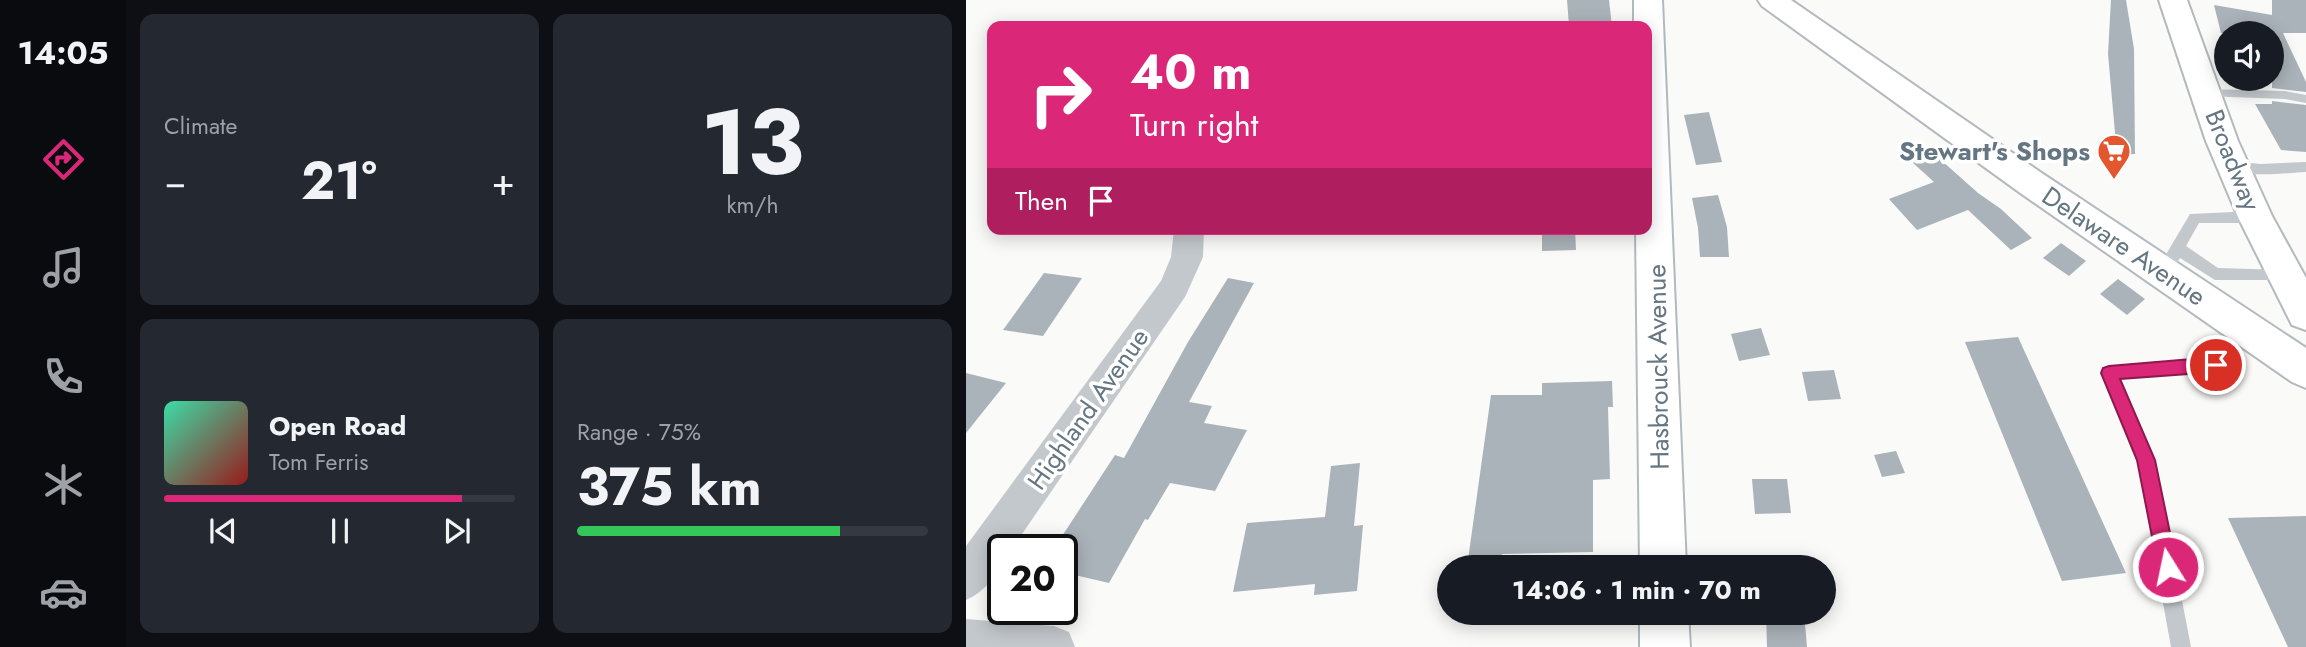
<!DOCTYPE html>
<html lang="en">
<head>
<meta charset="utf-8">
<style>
	:root { --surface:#171b24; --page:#242831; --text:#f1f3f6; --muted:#9ea1a6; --line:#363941; --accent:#db2777 }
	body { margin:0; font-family:Jost,sans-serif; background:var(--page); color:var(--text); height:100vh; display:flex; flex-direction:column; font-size:26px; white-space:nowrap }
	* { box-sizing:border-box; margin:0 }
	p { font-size:23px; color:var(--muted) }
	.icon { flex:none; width:38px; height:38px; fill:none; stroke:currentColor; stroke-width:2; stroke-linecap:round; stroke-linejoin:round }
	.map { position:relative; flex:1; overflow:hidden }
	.sheet { display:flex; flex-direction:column; gap:14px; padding:14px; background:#0d0f14; width:840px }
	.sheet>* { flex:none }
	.top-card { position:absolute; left:21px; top:21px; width:665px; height:214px; border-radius:14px; box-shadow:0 4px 18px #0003; background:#db2777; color:#fff; overflow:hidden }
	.tools { position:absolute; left:1248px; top:21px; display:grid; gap:14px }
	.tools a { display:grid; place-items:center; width:70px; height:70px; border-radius:50%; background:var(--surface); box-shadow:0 4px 18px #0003; font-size:35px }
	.speed { position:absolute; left:21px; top:534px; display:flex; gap:14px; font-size:35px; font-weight:700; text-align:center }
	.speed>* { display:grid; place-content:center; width:91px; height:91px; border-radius:50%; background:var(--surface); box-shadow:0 4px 18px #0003; line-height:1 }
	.speed .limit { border:4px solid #111; border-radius:10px; background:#fff; color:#111 }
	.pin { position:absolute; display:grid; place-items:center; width:60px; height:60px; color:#fff; margin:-30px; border:4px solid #fff; border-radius:50%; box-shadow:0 2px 7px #0007 }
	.me { position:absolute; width:77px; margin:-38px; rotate:350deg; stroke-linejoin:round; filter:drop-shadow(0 0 5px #0008) }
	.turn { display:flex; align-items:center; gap:24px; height:147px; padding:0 28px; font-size:32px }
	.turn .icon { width:91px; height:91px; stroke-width:2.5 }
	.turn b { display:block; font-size:49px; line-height:60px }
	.then { display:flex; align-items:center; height:66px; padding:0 28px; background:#0003; gap:14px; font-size:26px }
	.big { font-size:52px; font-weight:700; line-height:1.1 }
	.sheet .tile { flex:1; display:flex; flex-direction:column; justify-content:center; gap:10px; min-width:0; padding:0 24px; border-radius:14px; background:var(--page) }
	.sheet .dial { align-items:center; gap:0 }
	.dial b { font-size:91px; line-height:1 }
	.song { display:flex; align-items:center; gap:21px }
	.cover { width:84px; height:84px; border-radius:10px; background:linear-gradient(135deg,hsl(160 70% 55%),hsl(0 70% 35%)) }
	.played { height:7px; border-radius:4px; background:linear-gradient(90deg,var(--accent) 85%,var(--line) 85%) }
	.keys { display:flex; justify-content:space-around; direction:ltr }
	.heat { display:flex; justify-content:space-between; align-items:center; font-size:38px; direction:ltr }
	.charge { height:10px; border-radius:5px; background:linear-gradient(90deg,#34c759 75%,var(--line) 0) }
	.sheet .tiles { flex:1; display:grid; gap:14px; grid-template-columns:repeat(2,1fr) }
	.trip { position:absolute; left:471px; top:555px; width:399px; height:70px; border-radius:35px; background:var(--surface); box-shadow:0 4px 18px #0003; font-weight:700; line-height:70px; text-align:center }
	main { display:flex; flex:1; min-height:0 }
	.tabs { display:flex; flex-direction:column; width:126px; justify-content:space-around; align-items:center; background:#090b0e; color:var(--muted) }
	.tabs .icon { width:49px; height:49px }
	.tabs .active { color:var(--accent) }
	.tabs b { font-size:32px; color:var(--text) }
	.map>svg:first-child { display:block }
	.building { fill:#aab3b9 }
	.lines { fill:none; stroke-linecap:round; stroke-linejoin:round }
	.secondary-casing { stroke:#b3babf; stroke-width:4 }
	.trunk-casing { stroke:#b4b9bd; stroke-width:4 }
	.service { fill:#c3c8cc; fill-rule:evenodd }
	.minor { fill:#c3c8cc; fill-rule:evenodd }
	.secondary { fill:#fff; fill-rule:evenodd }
	.trunk { fill:#fff; fill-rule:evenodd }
	.route { fill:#db2777; stroke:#8e194d; stroke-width:2 }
	.labels { text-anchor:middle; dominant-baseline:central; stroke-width:7; stroke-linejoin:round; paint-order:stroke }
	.poi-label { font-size:26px; font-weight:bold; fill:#657683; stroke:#fff; text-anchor:end }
	.street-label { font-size:26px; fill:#657683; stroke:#fff }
</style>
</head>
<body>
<main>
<nav class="tabs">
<b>14:05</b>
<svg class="icon active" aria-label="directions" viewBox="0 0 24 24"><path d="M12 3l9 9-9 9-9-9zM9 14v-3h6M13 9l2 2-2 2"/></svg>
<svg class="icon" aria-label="music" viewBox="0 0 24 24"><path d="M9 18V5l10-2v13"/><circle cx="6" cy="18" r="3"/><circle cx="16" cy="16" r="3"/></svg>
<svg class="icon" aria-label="phone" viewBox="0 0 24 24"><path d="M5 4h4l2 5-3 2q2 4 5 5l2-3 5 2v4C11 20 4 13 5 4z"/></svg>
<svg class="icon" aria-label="climate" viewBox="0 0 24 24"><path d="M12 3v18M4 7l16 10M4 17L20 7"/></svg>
<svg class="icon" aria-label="car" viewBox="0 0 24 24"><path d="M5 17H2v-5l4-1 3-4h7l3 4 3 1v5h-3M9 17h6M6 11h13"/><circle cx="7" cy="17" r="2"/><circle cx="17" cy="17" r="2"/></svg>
</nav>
<section class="sheet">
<div class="tiles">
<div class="tile"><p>Climate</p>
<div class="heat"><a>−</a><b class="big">21°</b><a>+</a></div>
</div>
<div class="tile dial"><b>13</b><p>km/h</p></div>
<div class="tile">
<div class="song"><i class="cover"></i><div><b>Open Road</b><p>Tom Ferris</p></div></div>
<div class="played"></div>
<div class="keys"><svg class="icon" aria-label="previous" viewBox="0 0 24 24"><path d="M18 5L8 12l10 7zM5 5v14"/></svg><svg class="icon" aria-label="pause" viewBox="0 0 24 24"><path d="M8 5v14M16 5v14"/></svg><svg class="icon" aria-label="next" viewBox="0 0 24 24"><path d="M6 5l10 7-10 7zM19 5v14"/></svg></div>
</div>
<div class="tile"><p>Range · 75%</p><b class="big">375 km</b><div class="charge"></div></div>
</div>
</section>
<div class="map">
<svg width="1340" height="647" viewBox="0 0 1340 647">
	<rect width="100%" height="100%" fill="#fafaf8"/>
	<!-- building -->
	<g class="building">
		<path d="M601,0H643L646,26H603Z"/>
		<path d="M1145,0H1160L1168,49L1169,154L1151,155L1142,54Z"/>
		<path d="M1306,0H1340V33H1317L1340,82V92L1306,88V33H1255L1248,5L1306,15Z"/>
		<path d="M1306,101L1340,105V152L1315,150L1289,104H1306Z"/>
		<path d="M743,112L756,162L730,165L718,115Z"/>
		<path d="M966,152L1012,193L1035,209L1066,238L1045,250L1002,210L951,230L923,199L968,182L946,162Z"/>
		<path d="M752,195L761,227L763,257H734L732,228L726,198Z"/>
		<path d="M576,229H609L610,250L576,251Z"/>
		<path d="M1095,243L1120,261L1103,276L1077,258Z"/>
		<path d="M78,273L116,278L77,336L37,330Z"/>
		<path d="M262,278L288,283L223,402L246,406L238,423L281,430L249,491L204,483L182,520L179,519L143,583L96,572V550H87L149,455L158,458L222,342Z"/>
		<path d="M1152,279L1179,299L1161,315L1134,294Z"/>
		<path d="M795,328L804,355L773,361L765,334Z"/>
		<path d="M1052,337L1160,573L1096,581L999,342Z"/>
		<path d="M868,370L875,399L842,401L836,372Z"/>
		<path d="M0,373L40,383L0,433Z"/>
		<path d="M646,381L647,407H642L644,479L627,480V552L536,554L535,567H501L525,395H576V383Z"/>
		<path d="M930,451L939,473L916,477L908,455Z"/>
		<path d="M394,463L388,526L397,525L391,591L348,595L349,584L267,592L281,523L359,517L365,466Z"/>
		<path d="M786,479H821L825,513L789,514Z"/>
		<path d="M1340,516V647H1322L1262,518Z"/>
		<path d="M800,612H838L841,647H801Z"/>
	</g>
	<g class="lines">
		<defs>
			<g id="secondary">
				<path d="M668,0H696L720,567H674L670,229H681V26H668Z"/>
				<path d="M792,0H825L1077,174L1340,348V388L1326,382L1053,192L796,6Z"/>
				<path d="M674,612H722L724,647H674Z"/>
			</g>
			<path id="trunk" d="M1193,0H1221L1272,141L1306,216L1340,278V330L1326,325L1272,217L1240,141Z"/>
		</defs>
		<!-- secondary casing -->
		<use href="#secondary" class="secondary-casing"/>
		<!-- trunk casing -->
		<use href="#trunk" class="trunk-casing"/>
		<!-- service -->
		<g class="service">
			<path d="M1240,89L1319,91L1340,95V103L1319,99L1236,96L1234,93Z"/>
			<path d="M1267,161L1294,164L1340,162V172C1322,173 1272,179 1260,166Z"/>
			<path d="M1289,211L1296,217L1289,223H1233L1220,246L1252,268L1320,270L1325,272L1328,276L1325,280H1249L1214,258L1202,277H1192L1189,273L1224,214Z"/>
			<path d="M1279,322L1285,324L1287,329L1256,370L1154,379L1189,460L1225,647H1205L1171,460L1135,373L1137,368L1143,366L1246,358L1273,324Z"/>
		</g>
		<!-- minor -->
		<g class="minor">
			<path d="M208,229H238L237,257L219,297L45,550H37C37,571 19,592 0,600V546L195,281L205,257Z"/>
			<path d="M0,619L88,626L103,632L109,647H0Z"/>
		</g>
		<!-- secondary -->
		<use href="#secondary" class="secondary"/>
		<!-- trunk -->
		<use href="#trunk" class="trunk"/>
	</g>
	<!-- route -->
	<path class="route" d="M1250,357L1256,359L1258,365L1256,370L1250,372L1154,379L1189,460L1211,567L1209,574L1202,577L1195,574L1192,567L1171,460L1135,373L1137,368L1143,366Z"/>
	<!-- icons -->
	<defs>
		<symbol id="supermarket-pin" viewBox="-11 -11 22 30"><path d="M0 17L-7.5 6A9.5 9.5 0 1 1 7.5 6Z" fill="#e4572e" stroke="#fff"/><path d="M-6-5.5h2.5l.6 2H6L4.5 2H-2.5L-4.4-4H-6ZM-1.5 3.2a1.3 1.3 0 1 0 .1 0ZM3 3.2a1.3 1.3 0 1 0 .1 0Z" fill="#fff"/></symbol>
	</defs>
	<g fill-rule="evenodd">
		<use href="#supermarket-pin" x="1129" y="132" width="38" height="52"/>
	</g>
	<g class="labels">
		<!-- poi labels -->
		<g class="poi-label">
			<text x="1124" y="151">Stewart's Shops</text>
		</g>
		<!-- street labels -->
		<g class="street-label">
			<text transform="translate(1267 160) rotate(68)">Broadway</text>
			<text transform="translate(1158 246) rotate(34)">Delaware Avenue</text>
			<text transform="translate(692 367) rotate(-91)">Hasbrouck Avenue</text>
			<text transform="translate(122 409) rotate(-55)">Highland Avenue</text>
		</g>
	</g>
</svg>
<div class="tools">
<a><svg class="icon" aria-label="sound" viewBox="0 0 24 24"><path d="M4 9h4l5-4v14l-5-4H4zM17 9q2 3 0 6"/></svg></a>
</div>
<div class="speed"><div class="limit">20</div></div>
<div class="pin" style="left:1250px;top:365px;background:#d93025"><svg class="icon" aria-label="arrive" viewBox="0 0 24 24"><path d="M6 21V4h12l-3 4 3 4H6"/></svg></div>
<svg class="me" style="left:1202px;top:567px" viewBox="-20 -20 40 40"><circle r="17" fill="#db2777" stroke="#fff" stroke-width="3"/><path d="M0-11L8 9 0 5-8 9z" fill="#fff"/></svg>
<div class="trip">14:06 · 1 min · 70 m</div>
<div class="top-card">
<div class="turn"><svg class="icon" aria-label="right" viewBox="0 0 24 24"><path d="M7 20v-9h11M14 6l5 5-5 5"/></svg><div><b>40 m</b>Turn right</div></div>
<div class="then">Then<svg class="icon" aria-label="arrive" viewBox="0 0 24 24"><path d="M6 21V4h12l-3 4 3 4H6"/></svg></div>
</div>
</div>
</main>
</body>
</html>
